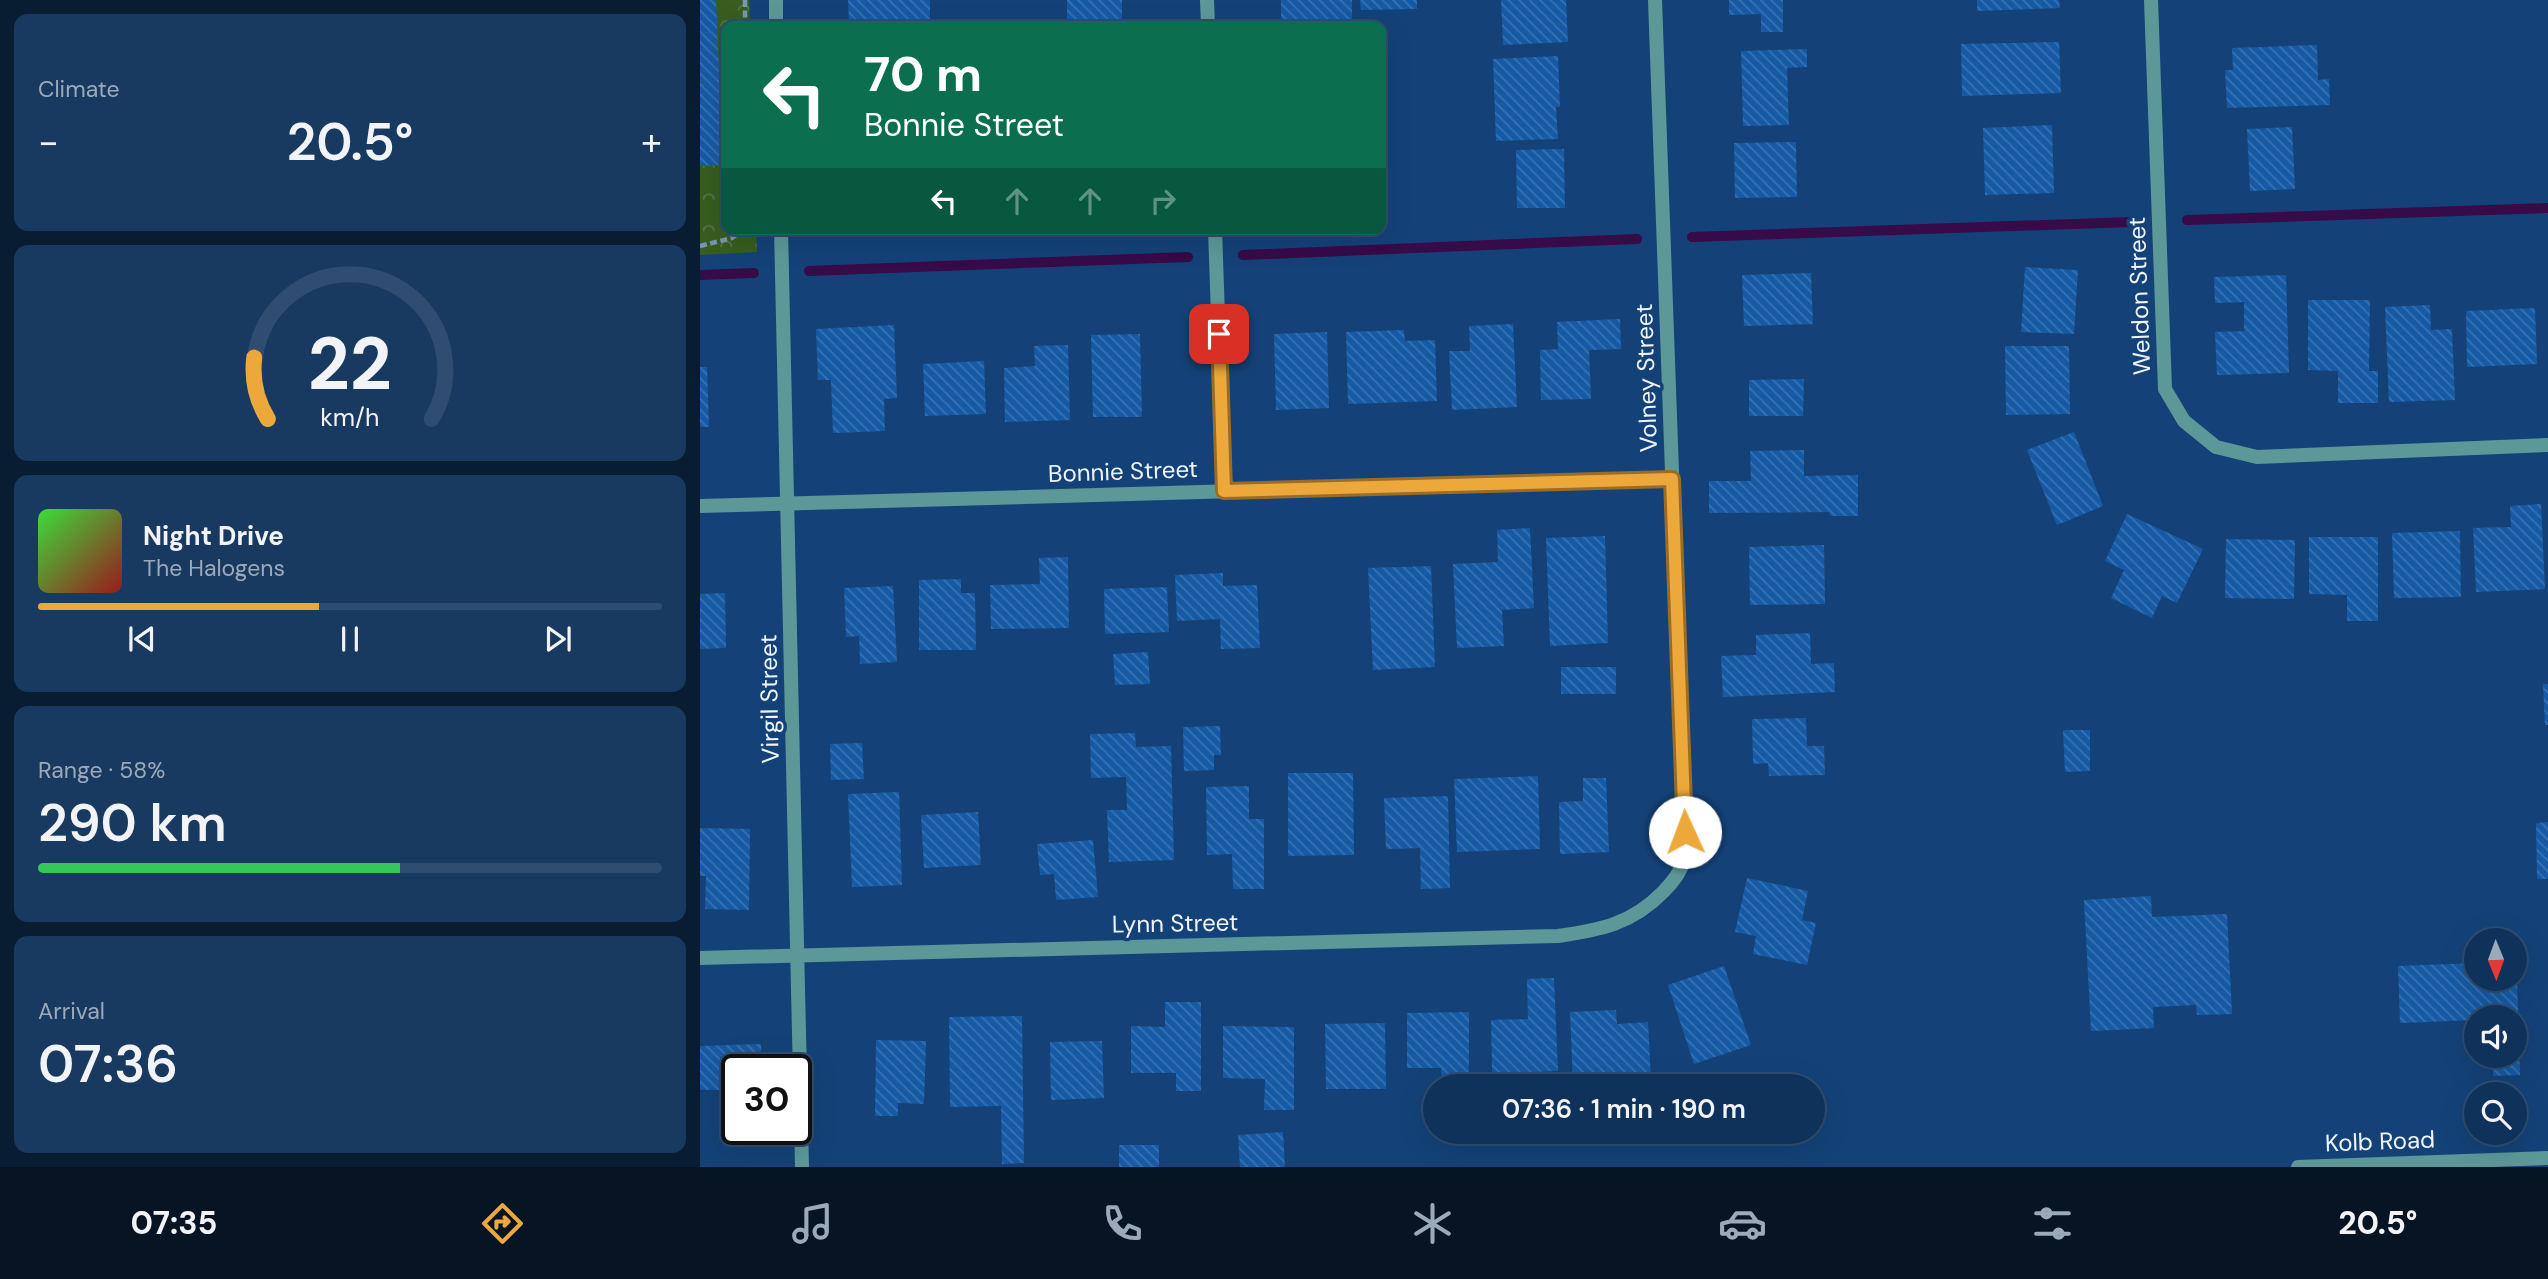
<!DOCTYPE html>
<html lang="en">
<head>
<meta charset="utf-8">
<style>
	:root { --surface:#0f325a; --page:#183a60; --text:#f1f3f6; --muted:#9baabb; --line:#2f4d70; --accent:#eda83b }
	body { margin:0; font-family:"DM Sans",sans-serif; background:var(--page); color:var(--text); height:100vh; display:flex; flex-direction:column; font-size:26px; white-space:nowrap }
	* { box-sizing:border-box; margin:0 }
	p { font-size:23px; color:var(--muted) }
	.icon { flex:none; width:38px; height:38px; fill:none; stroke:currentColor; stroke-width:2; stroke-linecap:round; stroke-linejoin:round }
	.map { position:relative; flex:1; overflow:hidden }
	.details { display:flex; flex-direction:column; gap:14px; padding:14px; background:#081c32; width:700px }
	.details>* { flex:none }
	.top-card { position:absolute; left:21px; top:21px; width:665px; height:214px; border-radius:14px; box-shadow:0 7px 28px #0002,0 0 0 2px var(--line); background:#0b6e4f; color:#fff; overflow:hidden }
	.needle { width:46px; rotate:179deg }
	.controls { position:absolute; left:1764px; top:928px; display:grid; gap:14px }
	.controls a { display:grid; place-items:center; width:63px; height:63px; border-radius:50%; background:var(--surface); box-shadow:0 7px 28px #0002,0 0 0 2px var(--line); font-size:35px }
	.speed { position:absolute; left:21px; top:1054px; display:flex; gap:14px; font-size:35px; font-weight:700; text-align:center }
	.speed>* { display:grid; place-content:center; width:91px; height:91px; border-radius:50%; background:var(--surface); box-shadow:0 7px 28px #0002,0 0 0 2px var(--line); line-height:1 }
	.speed .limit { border:4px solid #111; border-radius:10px; background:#fff; color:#111 }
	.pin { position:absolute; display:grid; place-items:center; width:60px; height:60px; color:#fff; margin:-30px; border-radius:14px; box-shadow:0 4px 10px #0006 }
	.me { position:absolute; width:77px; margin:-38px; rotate:358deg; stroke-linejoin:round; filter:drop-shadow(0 0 5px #0008) }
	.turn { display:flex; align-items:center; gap:24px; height:147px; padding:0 28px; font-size:32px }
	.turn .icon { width:91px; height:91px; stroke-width:2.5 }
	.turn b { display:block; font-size:49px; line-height:60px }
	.lanes { display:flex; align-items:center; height:66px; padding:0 28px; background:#0003; justify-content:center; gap:35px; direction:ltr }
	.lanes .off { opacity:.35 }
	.big { font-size:52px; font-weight:600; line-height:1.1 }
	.details .tile { flex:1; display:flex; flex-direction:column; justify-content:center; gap:10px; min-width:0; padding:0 24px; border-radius:14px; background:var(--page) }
	.details .dial { align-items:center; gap:0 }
	.dial svg { height:182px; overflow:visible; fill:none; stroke:var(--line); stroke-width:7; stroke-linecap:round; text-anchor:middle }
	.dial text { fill:var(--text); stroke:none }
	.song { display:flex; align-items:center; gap:21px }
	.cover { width:84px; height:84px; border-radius:10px; background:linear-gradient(135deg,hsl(120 70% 55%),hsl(0 70% 35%)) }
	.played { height:7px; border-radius:4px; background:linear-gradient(90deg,var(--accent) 45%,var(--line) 45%) }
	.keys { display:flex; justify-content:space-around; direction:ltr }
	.heat { display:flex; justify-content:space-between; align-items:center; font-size:38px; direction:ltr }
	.charge { height:10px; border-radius:5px; background:linear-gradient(90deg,#34c759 58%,var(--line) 0) }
	.trip { position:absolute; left:723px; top:1074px; width:402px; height:70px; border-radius:35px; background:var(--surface); box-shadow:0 7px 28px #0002,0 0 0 2px var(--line); font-weight:600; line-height:70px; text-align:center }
	.menu { display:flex; height:112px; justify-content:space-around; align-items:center; background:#061424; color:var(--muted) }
	.menu .icon { width:49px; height:49px }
	.menu .active { color:var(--accent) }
	.menu b { font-size:32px; color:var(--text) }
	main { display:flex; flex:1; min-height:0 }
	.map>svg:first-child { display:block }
	.park { fill:url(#park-crowns) }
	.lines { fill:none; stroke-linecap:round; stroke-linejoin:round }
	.stream { stroke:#370a48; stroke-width:10 }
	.building { fill:url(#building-back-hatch) }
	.path { stroke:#7a95b5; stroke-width:4.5; stroke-dasharray:7 3.5; stroke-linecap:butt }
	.street { stroke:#5d9898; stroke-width:14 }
	.route-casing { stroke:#9a6d26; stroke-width:18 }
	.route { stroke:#eda83b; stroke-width:12 }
	.labels { text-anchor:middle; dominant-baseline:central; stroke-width:7; stroke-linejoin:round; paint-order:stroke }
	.street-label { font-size:24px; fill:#eef4fa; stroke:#144278 }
</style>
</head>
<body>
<main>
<section class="details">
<div class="tile"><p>Climate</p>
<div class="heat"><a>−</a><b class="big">20.5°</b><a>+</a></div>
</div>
<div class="tile dial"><svg viewBox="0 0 100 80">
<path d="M14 69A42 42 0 1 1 86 69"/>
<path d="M14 69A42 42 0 0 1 8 42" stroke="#eda83b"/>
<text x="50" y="56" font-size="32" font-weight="700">22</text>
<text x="50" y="72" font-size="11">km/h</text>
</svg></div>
<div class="tile">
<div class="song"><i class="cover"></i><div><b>Night Drive</b><p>The Halogens</p></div></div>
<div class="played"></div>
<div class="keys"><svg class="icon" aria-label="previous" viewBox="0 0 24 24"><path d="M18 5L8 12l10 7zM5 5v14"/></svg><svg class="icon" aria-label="pause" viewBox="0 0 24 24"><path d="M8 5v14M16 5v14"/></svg><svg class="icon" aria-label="next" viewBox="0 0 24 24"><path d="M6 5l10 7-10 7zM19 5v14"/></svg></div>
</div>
<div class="tile"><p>Range · 58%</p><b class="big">290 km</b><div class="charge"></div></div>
<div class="tile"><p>Arrival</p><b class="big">07:36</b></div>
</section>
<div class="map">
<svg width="1848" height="1167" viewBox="0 0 1848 1167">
	<defs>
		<pattern id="park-crowns" width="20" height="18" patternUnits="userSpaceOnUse" patternTransform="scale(1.75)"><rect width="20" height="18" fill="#385d1e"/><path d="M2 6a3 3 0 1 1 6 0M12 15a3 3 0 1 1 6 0" fill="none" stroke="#557540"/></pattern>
		<pattern id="building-back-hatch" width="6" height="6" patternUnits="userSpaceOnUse" patternTransform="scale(1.75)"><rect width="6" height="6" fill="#165aa5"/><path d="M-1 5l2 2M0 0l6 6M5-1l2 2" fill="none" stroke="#3872b2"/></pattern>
	</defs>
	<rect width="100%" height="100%" fill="#144278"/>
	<!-- park -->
	<path class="park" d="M0,0H49L50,26H26V229H56L57,252L0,255Z"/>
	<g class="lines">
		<!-- stream -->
		<g class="stream">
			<path d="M1487,220L1848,208"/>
			<path d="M992,237L1432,222"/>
			<path d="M543,255L937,239"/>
			<path d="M109,271L488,257"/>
			<path d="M0,275L54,273"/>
		</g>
	</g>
	<!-- building -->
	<g class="building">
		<path d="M0,0H16L23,165L0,166Z"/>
		<path d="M148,0H230V26H149Z"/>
		<rect x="367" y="0" width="55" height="26"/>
		<path d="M581,0H652V26H611L610,19L581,20Z"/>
		<path d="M660,0H717V9L661,10Z"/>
		<path d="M801,0H866L868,42L803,45Z"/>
		<path d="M1029,0H1083V32H1061V14L1029,15Z"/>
		<path d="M1277,0H1359L1360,8L1277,11Z"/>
		<path d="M1359,42L1361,93L1262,96L1261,44Z"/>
		<path d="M1617,45L1618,80L1629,79L1630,105L1527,108L1525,70H1533L1532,48Z"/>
		<path d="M1107,49V67L1087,68L1089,125L1043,126L1041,51Z"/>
		<path d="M858,56L860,107H856L858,139L796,141L793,59Z"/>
		<path d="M1352,125L1354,193L1285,195L1283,128Z"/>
		<path d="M1592,127L1595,189L1550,191L1547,129Z"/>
		<path d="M1096,142L1097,197L1035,198L1034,143Z"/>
		<path d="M864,149L865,208H817L816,150Z"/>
		<path d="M160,229H229V232L160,233Z"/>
		<path d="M1325,267L1378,270L1374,334L1321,332Z"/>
		<path d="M1111,273L1113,324L1044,326L1042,275Z"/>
		<path d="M1586,275L1589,373L1517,375L1515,332L1544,331V302L1515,303L1514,277Z"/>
		<path d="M1608,300H1670L1669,371H1678V403H1638V371L1608,370Z"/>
		<path d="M1730,305L1731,330L1752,329L1755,400L1689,402L1685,307Z"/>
		<path d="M1835,308L1837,364L1767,367L1766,311Z"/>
		<path d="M920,319L921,349L889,350L891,399L841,400L840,350L858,349L857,322Z"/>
		<path d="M813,324L817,407L752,410L749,351H770L769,326Z"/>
		<path d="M194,325L197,398L184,399L185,431L133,433L131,380H118L116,329Z"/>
		<path d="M704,330L705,341L735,340L737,401L648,404L646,332Z"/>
		<path d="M627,332L629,408L576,410L574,334Z"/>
		<path d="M440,334L442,417H393L391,335Z"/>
		<path d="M368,345L370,420L305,422L304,368L335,366L334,346Z"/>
		<path d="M1305,346H1369L1370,414L1306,415Z"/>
		<path d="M284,361L286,414L225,416L223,364Z"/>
		<path d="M0,367H7L9,427H0Z"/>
		<path d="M1104,379L1103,416H1049V380Z"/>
		<path d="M1374,432L1403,506L1357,525L1327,450Z"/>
		<path d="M1104,450V476L1158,475V516H1130L1129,512L1009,513V481H1051L1050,451Z"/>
		<path d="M1841,504L1845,589L1776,592L1773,528L1811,527L1810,506Z"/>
		<path d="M1427,514L1503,549L1477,603L1462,596L1452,618L1411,598L1424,570L1405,561Z"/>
		<path d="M830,528L834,608L802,610L804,646L757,648L753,564L798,562L797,530Z"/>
		<path d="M1760,531L1761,597L1694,598L1692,533Z"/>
		<path d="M905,536L908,643L850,646L846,538Z"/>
		<path d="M1609,537H1678V621H1647V595L1609,594Z"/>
		<path d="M1526,539L1595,540L1594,599L1525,598Z"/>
		<path d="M1124,545L1125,604L1050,605L1049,547Z"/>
		<path d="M368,557L369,628L291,629L290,585L340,584L339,558Z"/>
		<path d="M731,566L735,667L673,670L668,568Z"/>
		<path d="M523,573V586L557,585L560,648L521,649L520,619L477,621L475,575Z"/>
		<path d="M261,579V593H275L276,650H219V580Z"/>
		<path d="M193,586L197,662L160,664L159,636L146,637L144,588Z"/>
		<path d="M467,587L469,632L405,634L404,589Z"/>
		<path d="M25,593L26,648L0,649V594Z"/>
		<path d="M1110,633L1111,664L1134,663L1135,692L1023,697L1021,656L1056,655V635Z"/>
		<path d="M448,652L450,684L415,685L413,654Z"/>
		<rect x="861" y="667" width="55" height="27"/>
		<path d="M1843,684H1848V725H1845Z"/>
		<path d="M1106,718L1107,746H1124L1125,775L1069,776L1068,763L1053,764L1052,719Z"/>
		<path d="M520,726L521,755H514V770L484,771L483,727Z"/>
		<path d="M1363,730H1390V771L1365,772Z"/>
		<path d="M435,733L436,747L471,746L474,860L409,862L407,810H427L426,777L391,778L390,734Z"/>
		<path d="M162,743L164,779L131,780L130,744Z"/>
		<path d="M588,773H653L654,855L588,856Z"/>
		<path d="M838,776L840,849L757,852L754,779Z"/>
		<path d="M883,778H906L909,852L860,854L859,802L883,801Z"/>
		<path d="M549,786V819H564V889H533L532,854L507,855L506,787Z"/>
		<path d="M199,792L202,885L152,887L148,794Z"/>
		<path d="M748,796L750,888L721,889L720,848L686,849L684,798Z"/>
		<path d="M278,812L281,865L224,868L221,815Z"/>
		<path d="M1848,822V879H1837L1836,823Z"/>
		<path d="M0,828L50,829L49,910L5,909L6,876H0Z"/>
		<path d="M393,840L398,897L356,900L354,874L340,875L337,844Z"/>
		<path d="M1047,878L1108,891L1102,920L1116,923L1107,965L1053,954L1056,936L1035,932Z"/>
		<path d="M1451,896L1452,917L1527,914L1532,1014L1497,1015L1496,1005L1453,1007L1454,1028L1391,1031L1384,900Z"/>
		<path d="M1776,963V978H1817L1820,1075L1793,1076L1792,1055H1815V1017H1776V1020L1700,1023L1698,966Z"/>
		<path d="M1024,966L1051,1045L994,1064L968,985Z"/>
		<path d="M854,978L858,1071L792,1074L791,1020L828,1019L827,979Z"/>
		<path d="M465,1002H501V1091H476V1073H431V1026L465,1027Z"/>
		<path d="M916,1010L917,1024L948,1022L951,1080L873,1084L870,1012Z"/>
		<path d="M769,1012V1084H742L741,1068H707V1013Z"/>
		<path d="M322,1016L324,1163L302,1164L301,1106L250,1107L249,1017Z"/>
		<path d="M685,1023L686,1089H626L625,1024Z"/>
		<path d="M523,1026L594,1027V1110H564L565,1079L523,1078Z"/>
		<path d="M176,1040L226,1041L224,1104L198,1103V1116H175Z"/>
		<path d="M402,1041L404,1098L351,1100L350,1042Z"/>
		<path d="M61,1044L62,1069H37V1129H63V1133L23,1134L22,1090H0V1046Z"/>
		<path d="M583,1132L585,1167H540L538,1135Z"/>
		<rect x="419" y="1145" width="40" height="22"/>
	</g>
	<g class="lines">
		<!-- path -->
		<g class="path">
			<path d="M45,0V26"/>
			<path d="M0,246L32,238L44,229"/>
		</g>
		<!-- street -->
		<g class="street">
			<path d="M76,0V26"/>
			<path d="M507,0L508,26"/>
			<path d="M1451,0L1465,389L1484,421L1516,447L1557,457L1848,445"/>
			<path d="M81,229L102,1167"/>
			<path d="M515,229L524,491"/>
			<path d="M0,506L972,479"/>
			<path d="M0,958L858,936C900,930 932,924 963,892C971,884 981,872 984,860C986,851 985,841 985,832L955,0"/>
			<path d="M1598,1167L1848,1158"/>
		</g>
	</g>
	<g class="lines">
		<defs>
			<path id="route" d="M519,334L524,491L972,479L985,832"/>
		</defs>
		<!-- route casing -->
		<use href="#route" class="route-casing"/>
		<!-- route -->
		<use href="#route" class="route"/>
	</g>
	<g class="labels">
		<!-- street labels -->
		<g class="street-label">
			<text transform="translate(1439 296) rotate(-92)">Weldon Street</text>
			<text transform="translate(946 378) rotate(-92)">Volney Street</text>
			<text transform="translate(423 471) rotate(-2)">Bonnie Street</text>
			<text transform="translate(69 699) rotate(-91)">Virgil Street</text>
			<text transform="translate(475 923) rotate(-1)">Lynn Street</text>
			<text transform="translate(1680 1141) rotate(-2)">Kolb Road</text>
		</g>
	</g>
</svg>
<div class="controls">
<a><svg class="needle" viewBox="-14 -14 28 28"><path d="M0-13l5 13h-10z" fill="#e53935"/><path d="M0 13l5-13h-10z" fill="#9baabb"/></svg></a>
<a><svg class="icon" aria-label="sound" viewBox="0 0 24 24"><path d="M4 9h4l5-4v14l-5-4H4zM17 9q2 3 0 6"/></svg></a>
<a><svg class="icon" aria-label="search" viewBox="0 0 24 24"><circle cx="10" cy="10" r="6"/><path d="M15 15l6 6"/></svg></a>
</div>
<div class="speed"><div class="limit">30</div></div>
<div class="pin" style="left:519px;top:334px;background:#d93025"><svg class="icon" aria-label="arrive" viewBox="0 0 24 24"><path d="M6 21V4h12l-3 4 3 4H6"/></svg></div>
<svg class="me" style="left:985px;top:832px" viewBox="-20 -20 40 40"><circle r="19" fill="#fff"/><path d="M0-13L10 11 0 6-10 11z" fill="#eda83b"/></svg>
<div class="trip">07:36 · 1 min · 190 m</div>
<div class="top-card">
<div class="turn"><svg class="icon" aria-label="left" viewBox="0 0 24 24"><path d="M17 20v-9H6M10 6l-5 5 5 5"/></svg><div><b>70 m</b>Bonnie Street</div></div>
<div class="lanes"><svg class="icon" aria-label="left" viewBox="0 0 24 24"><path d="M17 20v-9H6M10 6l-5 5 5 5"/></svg><svg class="icon off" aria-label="ahead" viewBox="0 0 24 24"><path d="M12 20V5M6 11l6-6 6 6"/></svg><svg class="icon off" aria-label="ahead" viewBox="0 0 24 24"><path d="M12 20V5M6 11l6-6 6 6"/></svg><svg class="icon off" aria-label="right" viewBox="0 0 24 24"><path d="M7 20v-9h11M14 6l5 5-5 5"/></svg></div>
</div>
</div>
</main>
<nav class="menu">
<b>07:35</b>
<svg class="icon active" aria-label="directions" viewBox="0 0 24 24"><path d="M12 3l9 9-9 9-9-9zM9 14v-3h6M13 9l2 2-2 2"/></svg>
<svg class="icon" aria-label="music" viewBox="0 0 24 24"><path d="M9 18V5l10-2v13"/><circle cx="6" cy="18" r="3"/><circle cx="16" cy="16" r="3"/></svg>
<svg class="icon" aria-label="phone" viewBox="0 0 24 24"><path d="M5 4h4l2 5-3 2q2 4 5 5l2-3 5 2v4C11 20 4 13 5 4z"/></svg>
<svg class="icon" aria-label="climate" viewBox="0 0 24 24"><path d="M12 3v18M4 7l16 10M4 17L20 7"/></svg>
<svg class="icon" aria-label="car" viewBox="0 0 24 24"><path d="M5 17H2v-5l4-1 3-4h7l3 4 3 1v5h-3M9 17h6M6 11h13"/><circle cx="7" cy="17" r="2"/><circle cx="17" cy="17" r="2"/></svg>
<svg class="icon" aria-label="filters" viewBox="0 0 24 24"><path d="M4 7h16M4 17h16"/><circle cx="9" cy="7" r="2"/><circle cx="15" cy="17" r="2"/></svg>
<b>20.5°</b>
</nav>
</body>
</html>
